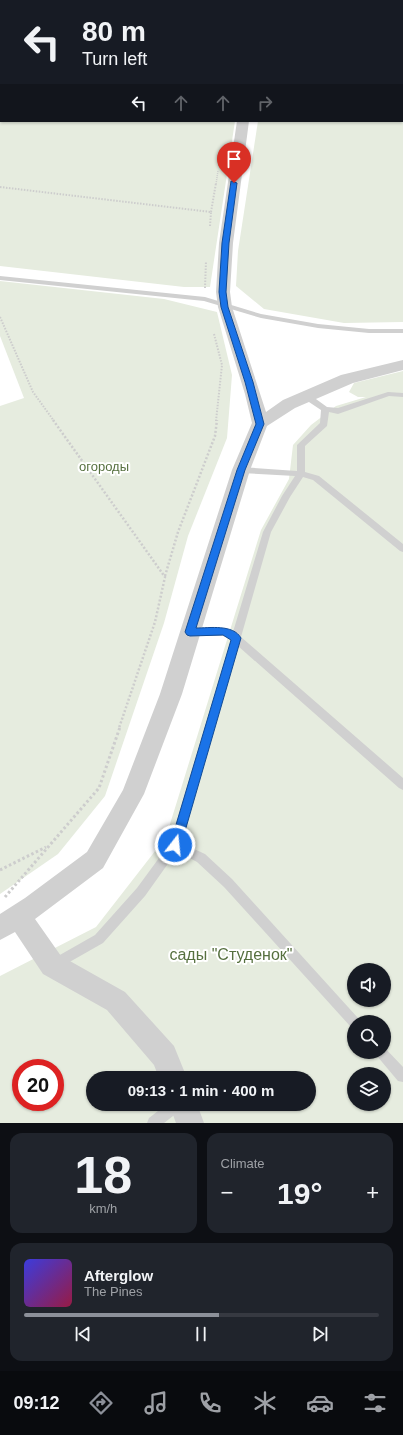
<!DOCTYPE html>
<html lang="en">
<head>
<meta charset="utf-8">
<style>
	:root { --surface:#171b24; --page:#20242c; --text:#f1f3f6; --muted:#9ea1a6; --line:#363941; --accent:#8c9099 }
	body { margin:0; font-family:Arial,sans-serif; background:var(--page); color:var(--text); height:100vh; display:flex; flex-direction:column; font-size:15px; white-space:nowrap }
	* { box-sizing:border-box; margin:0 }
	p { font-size:13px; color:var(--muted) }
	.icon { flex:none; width:22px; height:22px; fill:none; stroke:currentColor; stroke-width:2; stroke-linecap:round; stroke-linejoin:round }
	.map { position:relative; height:1123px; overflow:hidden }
	.panel { display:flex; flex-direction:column; gap:10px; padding:10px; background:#0d0f14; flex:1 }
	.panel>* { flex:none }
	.hud { position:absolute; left:0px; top:0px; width:403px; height:122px; box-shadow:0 1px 3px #0004; background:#171b24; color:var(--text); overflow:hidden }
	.fabs { position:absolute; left:347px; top:963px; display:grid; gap:8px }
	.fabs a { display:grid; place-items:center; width:44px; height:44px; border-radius:50%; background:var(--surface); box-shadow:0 1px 3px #0004; font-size:20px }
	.speed { position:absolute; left:12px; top:1059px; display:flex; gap:8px; font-size:20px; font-weight:700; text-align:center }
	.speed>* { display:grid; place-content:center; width:52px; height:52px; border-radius:50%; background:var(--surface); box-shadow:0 1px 3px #0004; line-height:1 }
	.speed .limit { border:6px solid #d22; background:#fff; color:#111 }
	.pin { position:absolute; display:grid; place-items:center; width:34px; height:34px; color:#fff; margin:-41px -17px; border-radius:50% 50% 50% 0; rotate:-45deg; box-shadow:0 0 4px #0007 }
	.pin .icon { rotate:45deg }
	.me { position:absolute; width:44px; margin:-22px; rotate:16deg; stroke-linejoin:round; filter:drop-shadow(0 0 3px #0008) }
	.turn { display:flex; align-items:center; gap:14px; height:84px; padding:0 16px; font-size:18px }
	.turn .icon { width:52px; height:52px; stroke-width:2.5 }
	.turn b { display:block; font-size:28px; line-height:34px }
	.lanes { display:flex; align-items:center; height:38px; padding:0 16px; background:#0003; justify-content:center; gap:20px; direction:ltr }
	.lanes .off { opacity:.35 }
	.big { font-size:30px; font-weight:600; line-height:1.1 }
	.panel .tile { flex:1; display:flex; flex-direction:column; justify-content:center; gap:6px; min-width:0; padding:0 14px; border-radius:12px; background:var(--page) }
	.panel .dial { align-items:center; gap:0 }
	.dial b { font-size:52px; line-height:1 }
	.song { display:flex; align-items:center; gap:12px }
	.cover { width:48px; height:48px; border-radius:6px; background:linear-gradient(135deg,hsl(240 70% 55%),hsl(340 70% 35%)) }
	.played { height:4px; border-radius:2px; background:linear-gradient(90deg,var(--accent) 55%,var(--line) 55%) }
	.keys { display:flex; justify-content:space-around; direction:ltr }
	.heat { display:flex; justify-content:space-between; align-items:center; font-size:22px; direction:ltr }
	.panel .tiles { flex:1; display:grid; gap:10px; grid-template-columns:1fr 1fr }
	.tile:last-child { grid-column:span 2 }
	.trip { position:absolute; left:86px; top:1071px; width:230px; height:40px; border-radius:20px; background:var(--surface); box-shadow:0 1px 3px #0004; font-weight:600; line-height:40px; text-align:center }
	.tabs { display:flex; height:64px; justify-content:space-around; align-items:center; background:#090b0e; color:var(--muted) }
	.tabs .icon { width:28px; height:28px }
	.tabs .current { color:var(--accent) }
	.tabs b { font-size:18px; color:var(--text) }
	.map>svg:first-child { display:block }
	.green { fill:#e6ecdf; fill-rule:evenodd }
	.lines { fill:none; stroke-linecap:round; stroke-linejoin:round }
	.path-far3 { stroke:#cdcdcd; stroke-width:1.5; stroke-dasharray:1 1; stroke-linecap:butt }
	.path-far2 { stroke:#cdcdcd; stroke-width:2; stroke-dasharray:1.5 1.5; stroke-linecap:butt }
	.path-far1 { stroke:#cdcdcd; stroke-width:2.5; stroke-dasharray:2 2; stroke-linecap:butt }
	.path { stroke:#cdcdcd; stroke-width:3; stroke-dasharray:2.5 2.5; stroke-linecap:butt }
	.lane { fill:#d0d0d0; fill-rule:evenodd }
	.street { fill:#d0d0d0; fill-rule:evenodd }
	.route { fill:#1a73e8; stroke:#114b97 }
	.labels { text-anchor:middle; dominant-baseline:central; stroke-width:4; stroke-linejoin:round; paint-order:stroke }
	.park-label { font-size:13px; fill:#56703f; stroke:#fff }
	.near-park-label { font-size:16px; fill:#56703f; stroke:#fff }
</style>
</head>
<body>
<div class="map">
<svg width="403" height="1123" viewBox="0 0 403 1123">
	<rect width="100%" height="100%" fill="#fff"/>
	<!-- green -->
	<g class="green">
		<path d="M0,0H254L1,1V121H235L210,287H184L0,266Z"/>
		<path d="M275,0H403V322L344,323L264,309L236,286L238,251L258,121H402V1Z"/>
		<path d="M0,281L164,299L217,312L232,375L227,438L188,536L164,623L105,796L58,854L0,894V406L24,398L0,336Z"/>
		<path d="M403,371V1123H0V976L96,927L166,837L261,530L289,479L293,445L311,425L336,406L366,397H358L349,392L354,383ZM354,970H384V1000H354ZM354,1022H384V1052H354ZM21,1068H55V1102H21ZM354,1074H384V1104H354ZM93,1078H309V1104H93Z"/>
	</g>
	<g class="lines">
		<!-- path-far3 -->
		<path class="path-far3" d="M216,184L218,171"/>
		<!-- path-far2 -->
		<g class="path-far2">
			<path d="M0,187L211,212L210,226"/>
			<path d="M211,212L216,183"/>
			<path d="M205,288L206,261"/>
			<path d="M0,317L33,392L54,421"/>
			<path d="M214,334L222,365L216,421"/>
		</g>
		<!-- path-far1 -->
		<g class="path-far1">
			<path d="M53,420L165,577L155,622L119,728"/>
			<path d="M165,576L178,532L215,436L217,420"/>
		</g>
		<!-- path -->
		<g class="path">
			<path d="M0,870L46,847"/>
			<path d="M5,897L99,788L120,727"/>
		</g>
		<!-- lane -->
		<g class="lane">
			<path d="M0,276L205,297L261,314L318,324L369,329H403V333H369L318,328L261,318L204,301L0,280Z"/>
			<path d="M388,392L403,393V397L389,396L338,414L329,412L327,426L305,446V472L319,476L403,544V552L400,551L313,480L303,477L290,497L271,532L241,637L403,778V790L399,788L238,646L181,843L205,854L232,879L358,1018L360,1022H354V1028L350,1026L224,887L197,862L177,851L145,896L103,943L59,968L55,970L51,968L49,964L51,960L95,935L137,888L170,843L231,640L223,636H190L187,635L185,632L187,629L190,628H224L233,632L263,532L282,496L295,476L241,473L237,470L241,467L297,471V445L320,423L321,410L303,398L302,396L303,394H309L327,407L338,408Z"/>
			<path d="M384,1047L403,1067V1082L398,1081L377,1056L375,1052H384Z"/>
			<path d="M167,1104H184L182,1109L164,1123H147L149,1118Z"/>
		</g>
		<!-- street -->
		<g class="street">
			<rect x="257" y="0" width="10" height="1"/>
			<path d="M237,121H249L233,243L230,292L232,307L266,412L283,400L341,375L403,360V370L353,383L295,408L267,426L250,470L182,694L144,794L103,868L35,919L61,956L125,992L174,1046L187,1078H159L154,1065L107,1010L43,974L15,932L0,940V914L25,898L87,852L123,790L160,694L232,470L252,423L245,394L218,307L216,292L219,243Z"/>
			<path d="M169,1104H197L204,1123H176Z"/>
		</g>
	</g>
	<!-- route -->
	<path class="route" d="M231,181L237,183L229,243L226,292L228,307L253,382L264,424L245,470L196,628C210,628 233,624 241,638L181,845L179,849L175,850L171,849L170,845L231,640L223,635L190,636L187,635L185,632L237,470L256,424L245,382L221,307L219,292L222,243Z"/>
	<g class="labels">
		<!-- park labels -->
		<g class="park-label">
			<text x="104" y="466">огороды</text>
		</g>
		<!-- near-park labels -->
		<g class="near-park-label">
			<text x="231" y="954">сады "Студенок"</text>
		</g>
	</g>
</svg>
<div class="fabs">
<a><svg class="icon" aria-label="sound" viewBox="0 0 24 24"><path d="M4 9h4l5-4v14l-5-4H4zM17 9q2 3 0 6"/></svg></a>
<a><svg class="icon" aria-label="search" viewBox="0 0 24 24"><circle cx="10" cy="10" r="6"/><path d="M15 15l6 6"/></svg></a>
<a><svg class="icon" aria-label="layers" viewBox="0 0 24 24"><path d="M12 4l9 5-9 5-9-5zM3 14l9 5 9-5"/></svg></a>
</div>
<div class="speed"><div class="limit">20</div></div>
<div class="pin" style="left:234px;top:183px;background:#d93025"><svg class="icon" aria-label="arrive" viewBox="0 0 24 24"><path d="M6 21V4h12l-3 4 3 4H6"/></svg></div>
<svg class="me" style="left:175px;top:845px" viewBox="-20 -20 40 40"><circle r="17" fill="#1a73e8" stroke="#fff" stroke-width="3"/><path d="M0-11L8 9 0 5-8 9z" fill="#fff"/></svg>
<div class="trip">09:13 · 1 min · 400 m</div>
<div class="hud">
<div class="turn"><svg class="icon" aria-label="left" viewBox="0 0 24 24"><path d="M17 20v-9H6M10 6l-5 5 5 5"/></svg><div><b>80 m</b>Turn left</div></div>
<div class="lanes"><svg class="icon" aria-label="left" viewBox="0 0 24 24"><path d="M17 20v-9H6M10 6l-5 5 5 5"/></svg><svg class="icon off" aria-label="ahead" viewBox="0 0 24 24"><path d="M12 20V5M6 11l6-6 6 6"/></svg><svg class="icon off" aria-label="ahead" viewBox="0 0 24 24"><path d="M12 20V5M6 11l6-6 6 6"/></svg><svg class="icon off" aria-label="right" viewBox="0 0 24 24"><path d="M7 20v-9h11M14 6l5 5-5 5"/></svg></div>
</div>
</div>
<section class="panel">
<div class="tiles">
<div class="tile dial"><b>18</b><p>km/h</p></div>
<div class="tile"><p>Climate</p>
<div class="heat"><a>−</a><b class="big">19°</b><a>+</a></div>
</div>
<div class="tile">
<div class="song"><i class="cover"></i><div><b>Afterglow</b><p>The Pines</p></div></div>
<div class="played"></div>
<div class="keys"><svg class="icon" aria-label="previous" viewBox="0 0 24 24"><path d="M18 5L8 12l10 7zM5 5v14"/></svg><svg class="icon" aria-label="pause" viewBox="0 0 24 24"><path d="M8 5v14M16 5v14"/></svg><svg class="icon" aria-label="next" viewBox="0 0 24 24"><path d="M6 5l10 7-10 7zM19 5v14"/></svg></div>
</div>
</div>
</section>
<nav class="tabs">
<b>09:12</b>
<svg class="icon current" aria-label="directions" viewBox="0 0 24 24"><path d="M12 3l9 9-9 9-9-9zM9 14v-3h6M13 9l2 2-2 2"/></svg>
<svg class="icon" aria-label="music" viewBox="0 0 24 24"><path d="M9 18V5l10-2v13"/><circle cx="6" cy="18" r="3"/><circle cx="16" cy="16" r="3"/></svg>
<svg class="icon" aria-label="phone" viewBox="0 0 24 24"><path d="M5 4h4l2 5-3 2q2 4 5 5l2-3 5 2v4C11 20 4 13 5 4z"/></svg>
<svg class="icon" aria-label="climate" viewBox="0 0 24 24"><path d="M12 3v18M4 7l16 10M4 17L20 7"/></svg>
<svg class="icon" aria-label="car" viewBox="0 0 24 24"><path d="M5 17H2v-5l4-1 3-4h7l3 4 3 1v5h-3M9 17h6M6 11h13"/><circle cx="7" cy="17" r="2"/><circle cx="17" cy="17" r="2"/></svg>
<svg class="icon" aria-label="filters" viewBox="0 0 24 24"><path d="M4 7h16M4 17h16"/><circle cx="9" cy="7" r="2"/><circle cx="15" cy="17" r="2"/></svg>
</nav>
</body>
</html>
